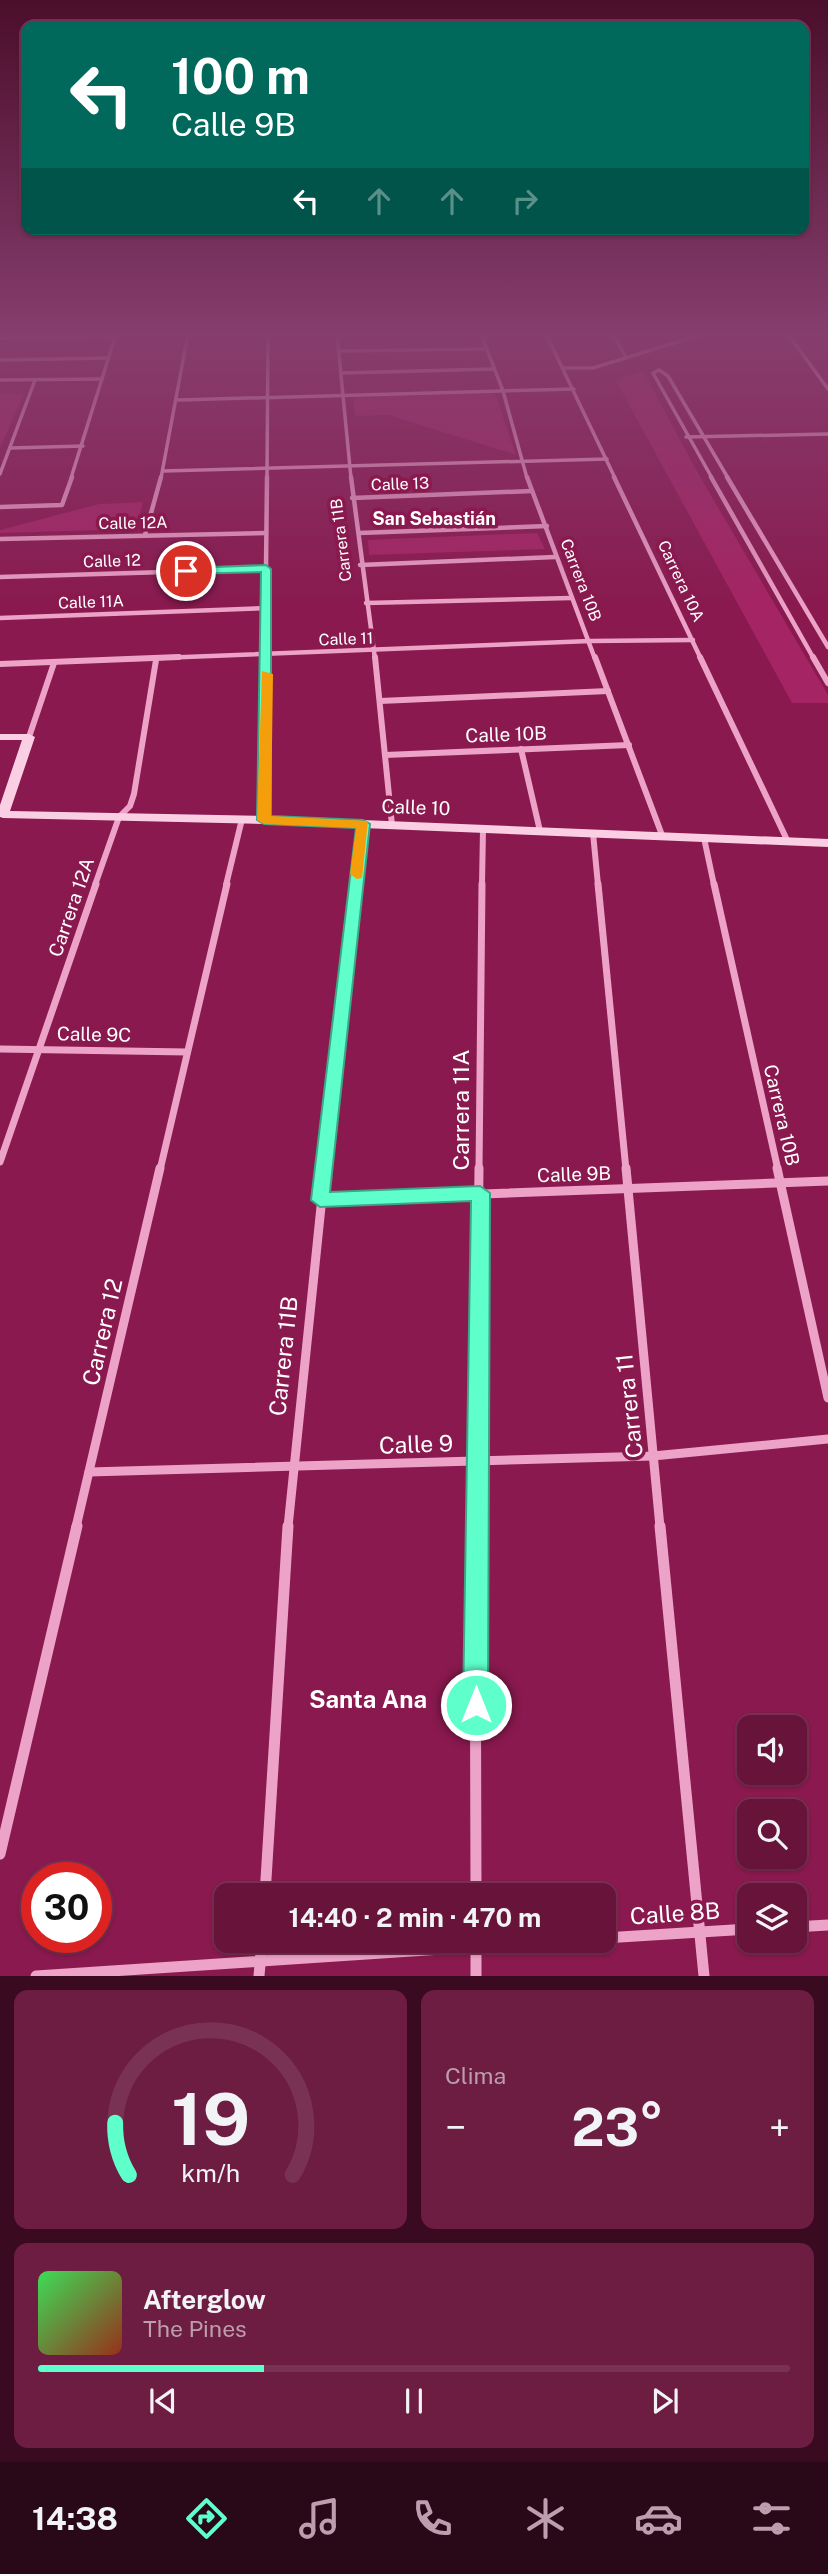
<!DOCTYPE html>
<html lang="es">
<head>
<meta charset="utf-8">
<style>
	:root { --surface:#67133a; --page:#6d1c42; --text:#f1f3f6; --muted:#bd9eaf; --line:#7a3254; --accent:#5effcb }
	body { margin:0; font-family:"Public Sans",sans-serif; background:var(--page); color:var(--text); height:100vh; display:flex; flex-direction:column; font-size:26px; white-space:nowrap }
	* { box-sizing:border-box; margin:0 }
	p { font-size:23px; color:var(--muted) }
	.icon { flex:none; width:38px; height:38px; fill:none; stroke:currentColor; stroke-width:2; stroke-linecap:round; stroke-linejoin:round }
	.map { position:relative; height:1976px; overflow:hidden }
	.side { display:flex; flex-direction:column; gap:14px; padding:14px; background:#390a20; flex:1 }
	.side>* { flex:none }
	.top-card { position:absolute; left:21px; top:21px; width:788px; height:214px; border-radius:14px; box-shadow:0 2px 5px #0004,0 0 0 2px var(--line); background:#00695c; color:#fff; overflow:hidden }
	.fabs { position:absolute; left:737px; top:1715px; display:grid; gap:14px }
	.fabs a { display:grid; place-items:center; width:70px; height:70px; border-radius:14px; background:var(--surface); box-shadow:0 2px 5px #0004,0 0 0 2px var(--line); font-size:35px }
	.speed { position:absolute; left:21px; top:1862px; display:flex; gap:14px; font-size:35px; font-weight:700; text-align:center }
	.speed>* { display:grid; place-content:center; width:91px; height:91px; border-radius:50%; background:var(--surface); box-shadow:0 2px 5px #0004,0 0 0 2px var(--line); line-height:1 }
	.speed .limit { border:10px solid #d22; background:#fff; color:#111 }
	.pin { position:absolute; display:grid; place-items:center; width:60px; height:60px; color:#fff; margin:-30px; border:4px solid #fff; border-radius:50%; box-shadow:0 2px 7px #0007 }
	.me { position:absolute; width:77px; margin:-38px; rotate:0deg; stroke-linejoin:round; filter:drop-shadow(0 0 5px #0008) }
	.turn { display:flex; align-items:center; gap:24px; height:147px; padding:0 35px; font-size:32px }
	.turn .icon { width:91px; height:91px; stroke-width:2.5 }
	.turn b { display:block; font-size:49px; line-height:60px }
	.lanes { display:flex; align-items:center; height:66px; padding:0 35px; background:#0003; justify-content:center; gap:35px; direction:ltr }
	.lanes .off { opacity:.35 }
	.big { font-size:52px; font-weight:700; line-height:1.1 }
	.side .card { flex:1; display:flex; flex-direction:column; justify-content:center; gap:10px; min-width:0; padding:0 24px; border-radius:14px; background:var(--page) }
	.side .dial { align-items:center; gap:0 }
	.dial svg { height:182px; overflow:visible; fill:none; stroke:var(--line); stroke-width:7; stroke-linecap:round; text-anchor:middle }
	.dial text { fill:var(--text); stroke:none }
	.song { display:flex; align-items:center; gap:21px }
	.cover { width:84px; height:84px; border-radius:10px; background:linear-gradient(135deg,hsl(130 70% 55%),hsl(10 70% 35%)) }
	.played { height:7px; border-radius:4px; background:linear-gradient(90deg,var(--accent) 30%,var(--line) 30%) }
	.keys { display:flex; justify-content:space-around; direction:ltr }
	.heat { display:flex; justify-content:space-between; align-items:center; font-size:38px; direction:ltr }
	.side .tiles { flex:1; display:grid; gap:14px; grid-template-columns:1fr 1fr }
	.card:last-child { grid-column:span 2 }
	.trip { position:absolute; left:214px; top:1883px; width:402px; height:70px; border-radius:14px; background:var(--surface); box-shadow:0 2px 5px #0004,0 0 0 2px var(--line); font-weight:700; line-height:70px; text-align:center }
	.dock { display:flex; height:112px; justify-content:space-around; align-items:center; background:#290817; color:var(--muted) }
	.dock .icon { width:49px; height:49px }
	.dock .on { color:var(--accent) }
	.dock b { font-size:32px; color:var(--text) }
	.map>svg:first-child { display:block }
	.green { fill:#a52463 }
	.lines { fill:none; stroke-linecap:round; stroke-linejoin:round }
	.street-far5 { stroke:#eda2c7; stroke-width:3.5 }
	.street-far4 { stroke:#eda2c7; stroke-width:4.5 }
	.street-far3 { stroke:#eda2c7; stroke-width:6 }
	.street-far2 { stroke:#eda2c7; stroke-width:7 }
	.street-far1 { stroke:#eda2c7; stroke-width:9 }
	.street { stroke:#eda2c7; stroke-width:11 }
	.secondary { fill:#facfe3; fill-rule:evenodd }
	.route { fill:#5effcb; stroke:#3da684; stroke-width:2 }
	.slow { fill:#f59e0b }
	.labels { text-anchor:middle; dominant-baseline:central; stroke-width:7; stroke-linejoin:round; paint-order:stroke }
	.far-street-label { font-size:16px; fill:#fff; stroke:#89194e }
	.far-neighbourhood-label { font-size:18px; font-weight:bold; fill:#fff; stroke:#89194e }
	.street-label { font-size:19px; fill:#fff; stroke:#89194e }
	.near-street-label { font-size:23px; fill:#fff; stroke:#89194e }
	.near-neighbourhood-label { font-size:24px; font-weight:bold; fill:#fff; stroke:#89194e }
</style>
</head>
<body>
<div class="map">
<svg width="828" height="1976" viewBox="0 0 828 1976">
	<rect width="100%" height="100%" fill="#89194e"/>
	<!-- green -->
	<g class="green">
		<path d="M643,371L699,475L828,695V703H792L616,381Z"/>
		<path d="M495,393L516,455L389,415L355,416L353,397Z"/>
		<path d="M0,394H24L0,448Z"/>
		<path d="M143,502L136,529L0,533V530L99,504Z"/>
		<path d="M537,533L545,549L369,555L368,540Z"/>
	</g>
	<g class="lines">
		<!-- street-far5 -->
		<g class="street-far5">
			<path d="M337,334L351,478"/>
			<path d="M481,334L503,391L527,478"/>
			<path d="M546,334L615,478"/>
			<path d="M613,334L626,357"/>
			<path d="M794,334L790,337L828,389"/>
			<path d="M0,338L116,336"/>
			<path d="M339,351L487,349"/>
			<path d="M0,360L109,358"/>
			<path d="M563,368H593L703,334"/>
			<path d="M341,373L494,369"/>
			<path d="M0,380L102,379"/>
			<path d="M178,400L574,389"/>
			<path d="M686,437L828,434"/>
			<path d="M10,448L83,446"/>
			<path d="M163,471L607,459"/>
			<path d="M0,474L35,380"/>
			<path d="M71,478L116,334"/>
			<path d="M161,478L188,334"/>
			<path d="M267,478L268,334"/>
			<path d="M712,478L653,373L659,370L668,376L728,478"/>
		</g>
		<!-- street-far4 -->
		<g class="street-far4">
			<path d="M351,477L375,659"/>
			<path d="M527,477L595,659"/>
			<path d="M614,477L701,659"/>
			<path d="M711,477L814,659"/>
			<path d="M727,477L828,647"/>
			<path d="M352,498L532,491"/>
			<path d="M0,507L62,505L72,477"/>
			<path d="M359,533L547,526"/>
			<path d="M145,535L161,477"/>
			<path d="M0,539L266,533"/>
			<path d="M360,565L555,557"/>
			<path d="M0,577L266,569"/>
			<path d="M366,603L571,598"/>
			<path d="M0,618L268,608"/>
			<path d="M134,659L590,641L693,640"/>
			<path d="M265,659L267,477"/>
		</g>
		<!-- street-far3 -->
		<g class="street-far3">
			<path d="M375,657L392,825"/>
			<path d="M595,657L662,835"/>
			<path d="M700,657L788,842"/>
			<path d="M813,657L828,683"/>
			<path d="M0,664L179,657"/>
			<path d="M380,701L608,691"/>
			<path d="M29,737L54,663"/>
			<path d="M521,749L540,831"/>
			<path d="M385,755L629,745"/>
			<path d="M264,820L265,657"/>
			<path d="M593,833L598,885"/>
			<path d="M704,838L714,885"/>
			<path d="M95,885L119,817L130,806L134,794L156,660"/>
			<path d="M226,885L242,819"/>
			<path d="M356,885L363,824"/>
			<path d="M482,885L483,829"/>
		</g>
		<!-- street-far2 -->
		<g class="street-far2">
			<path d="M598,884L626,1170"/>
			<path d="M714,884L778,1170"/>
			<path d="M0,1049L187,1052"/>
			<path d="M0,1162L96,884"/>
			<path d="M160,1170L227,884"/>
			<path d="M325,1170L356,884"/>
			<path d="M479,1170L482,884"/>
		</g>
		<!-- street-far1 -->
		<g class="street-far1">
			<path d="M626,1168L660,1527"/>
			<path d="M777,1168L828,1398"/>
			<path d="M320,1200L828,1181"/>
			<path d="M89,1472L653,1456L828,1439"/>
			<path d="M76,1527L160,1168"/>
			<path d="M288,1527L325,1168"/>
			<path d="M475,1527L479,1168"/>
		</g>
		<!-- street -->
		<g class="street">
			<path d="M475,1526L476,1895"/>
			<path d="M660,1526L704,1976"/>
			<path d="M0,1854L77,1526"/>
			<path d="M265,1895L288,1526"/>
			<path d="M794,1927L828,1925"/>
			<path d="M604,1938L749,1929"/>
			<path d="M476,1941V1976"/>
			<path d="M36,1976L563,1941"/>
			<path d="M259,1976L262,1941"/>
		</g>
		<!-- secondary -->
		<path class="secondary" d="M0,734H29L35,737L10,811L264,816L828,839V847L264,824L3,818L0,817V805L22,740H0Z"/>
	</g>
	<!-- sky -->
	<linearGradient id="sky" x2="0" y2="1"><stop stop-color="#4b0e2b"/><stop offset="0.55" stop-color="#863e6e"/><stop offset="1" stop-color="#863e6e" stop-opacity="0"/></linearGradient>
	<rect width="828" height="610" fill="url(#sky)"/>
	<!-- route -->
	<path class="route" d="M266,565L271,569V816L363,820L370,824L330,1192L480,1186L490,1193L488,1705L485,1714L476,1718L467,1714L463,1705L471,1201L320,1207L311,1200L356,828L264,824L257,820L261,572L186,574L181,571L186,568Z"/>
	<!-- slow -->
	<path class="slow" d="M262,671L273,674L271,816L368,821L362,878L357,879L350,874L356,828L264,824L257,820Z"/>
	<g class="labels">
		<!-- far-street labels -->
		<g class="far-street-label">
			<text transform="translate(400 484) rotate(-2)">Calle 13</text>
			<text transform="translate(133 523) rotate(-1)">Calle 12A</text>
			<text transform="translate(341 540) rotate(-97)">Carrera 11B</text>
			<text transform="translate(112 561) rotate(-2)">Calle 12</text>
			<text transform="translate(581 580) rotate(69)">Carrera 10B</text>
			<text transform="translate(681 581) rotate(65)">Carrera 10A</text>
			<text transform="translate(91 602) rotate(-2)">Calle 11A</text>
			<text transform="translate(346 639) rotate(-2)">Calle 11</text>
		</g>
		<!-- far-neighbourhood labels -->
		<g class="far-neighbourhood-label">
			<text x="434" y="518">San Sebastián</text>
		</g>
		<!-- street labels -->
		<g class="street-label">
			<text transform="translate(506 734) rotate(-2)">Calle 10B</text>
			<text transform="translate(416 807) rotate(2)">Calle 10</text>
			<text transform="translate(71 907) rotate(-71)">Carrera 12A</text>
			<text transform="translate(94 1034) rotate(1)">Calle 9C</text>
			<text transform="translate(782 1115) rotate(77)">Carrera 10B</text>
			<text transform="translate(574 1174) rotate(-2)">Calle 9B</text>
		</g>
		<!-- near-street labels -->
		<g class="near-street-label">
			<text transform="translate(460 1110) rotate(-90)">Carrera 11A</text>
			<text transform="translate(102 1332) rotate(-77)">Carrera 12</text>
			<text transform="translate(283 1356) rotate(-84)">Carrera 11B</text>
			<text transform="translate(629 1406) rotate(-96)">Carrera 11</text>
			<text transform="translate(416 1444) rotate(-2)">Calle 9</text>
			<text transform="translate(675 1913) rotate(-4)">Calle 8B</text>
		</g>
		<!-- near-neighbourhood labels -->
		<g class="near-neighbourhood-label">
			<text x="368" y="1699">Santa Ana</text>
		</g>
	</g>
</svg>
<div class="fabs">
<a><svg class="icon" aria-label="sound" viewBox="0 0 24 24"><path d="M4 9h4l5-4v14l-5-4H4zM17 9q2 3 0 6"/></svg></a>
<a><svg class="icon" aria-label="search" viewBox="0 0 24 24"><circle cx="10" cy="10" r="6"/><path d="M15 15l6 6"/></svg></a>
<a><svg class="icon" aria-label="layers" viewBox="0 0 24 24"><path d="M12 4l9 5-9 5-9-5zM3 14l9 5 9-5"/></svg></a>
</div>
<div class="speed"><div class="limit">30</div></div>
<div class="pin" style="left:186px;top:571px;background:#d93025"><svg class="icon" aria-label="arrive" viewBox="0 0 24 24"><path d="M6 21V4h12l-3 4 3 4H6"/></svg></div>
<svg class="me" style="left:476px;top:1705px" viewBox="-20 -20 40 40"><circle r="17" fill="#5effcb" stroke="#fff" stroke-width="3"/><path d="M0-11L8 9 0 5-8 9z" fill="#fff"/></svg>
<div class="trip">14:40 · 2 min · 470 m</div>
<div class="top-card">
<div class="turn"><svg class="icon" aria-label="left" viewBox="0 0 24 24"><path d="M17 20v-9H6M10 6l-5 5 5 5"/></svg><div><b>100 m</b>Calle 9B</div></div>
<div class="lanes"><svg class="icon" aria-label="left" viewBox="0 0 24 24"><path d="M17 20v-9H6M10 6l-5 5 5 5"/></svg><svg class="icon off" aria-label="ahead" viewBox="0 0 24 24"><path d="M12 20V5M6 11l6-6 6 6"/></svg><svg class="icon off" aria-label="ahead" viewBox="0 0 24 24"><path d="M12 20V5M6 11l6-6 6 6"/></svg><svg class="icon off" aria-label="right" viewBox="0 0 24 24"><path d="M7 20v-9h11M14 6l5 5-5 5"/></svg></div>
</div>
</div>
<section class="side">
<div class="tiles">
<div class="card dial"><svg viewBox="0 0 100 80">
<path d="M14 69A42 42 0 1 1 86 69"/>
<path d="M14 69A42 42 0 0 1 8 46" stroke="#5effcb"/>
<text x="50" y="56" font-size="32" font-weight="700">19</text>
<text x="50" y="72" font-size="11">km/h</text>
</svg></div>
<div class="card"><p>Clima</p>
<div class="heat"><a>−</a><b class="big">23°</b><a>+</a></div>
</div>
<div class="card">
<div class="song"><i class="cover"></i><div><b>Afterglow</b><p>The Pines</p></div></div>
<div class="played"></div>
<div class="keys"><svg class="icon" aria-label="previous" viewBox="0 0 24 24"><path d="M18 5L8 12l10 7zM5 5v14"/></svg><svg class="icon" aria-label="pause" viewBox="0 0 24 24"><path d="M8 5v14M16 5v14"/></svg><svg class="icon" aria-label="next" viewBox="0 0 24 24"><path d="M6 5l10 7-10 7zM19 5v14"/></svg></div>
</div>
</div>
</section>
<nav class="dock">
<b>14:38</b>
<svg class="icon on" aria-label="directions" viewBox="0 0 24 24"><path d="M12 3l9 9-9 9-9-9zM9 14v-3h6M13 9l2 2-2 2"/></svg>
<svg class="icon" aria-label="music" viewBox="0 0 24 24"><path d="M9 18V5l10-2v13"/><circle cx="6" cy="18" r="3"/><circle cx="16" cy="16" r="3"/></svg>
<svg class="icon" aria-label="phone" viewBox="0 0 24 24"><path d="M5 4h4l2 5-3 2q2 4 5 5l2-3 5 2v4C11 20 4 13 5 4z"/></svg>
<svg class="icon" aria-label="climate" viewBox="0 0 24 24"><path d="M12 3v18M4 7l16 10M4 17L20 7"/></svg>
<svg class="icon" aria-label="car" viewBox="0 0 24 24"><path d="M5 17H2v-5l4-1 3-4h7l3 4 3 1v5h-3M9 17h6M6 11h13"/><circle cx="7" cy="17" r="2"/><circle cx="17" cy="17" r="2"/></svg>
<svg class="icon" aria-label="filters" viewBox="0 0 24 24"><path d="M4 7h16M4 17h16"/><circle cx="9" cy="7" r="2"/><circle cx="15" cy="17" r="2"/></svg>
</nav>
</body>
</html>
